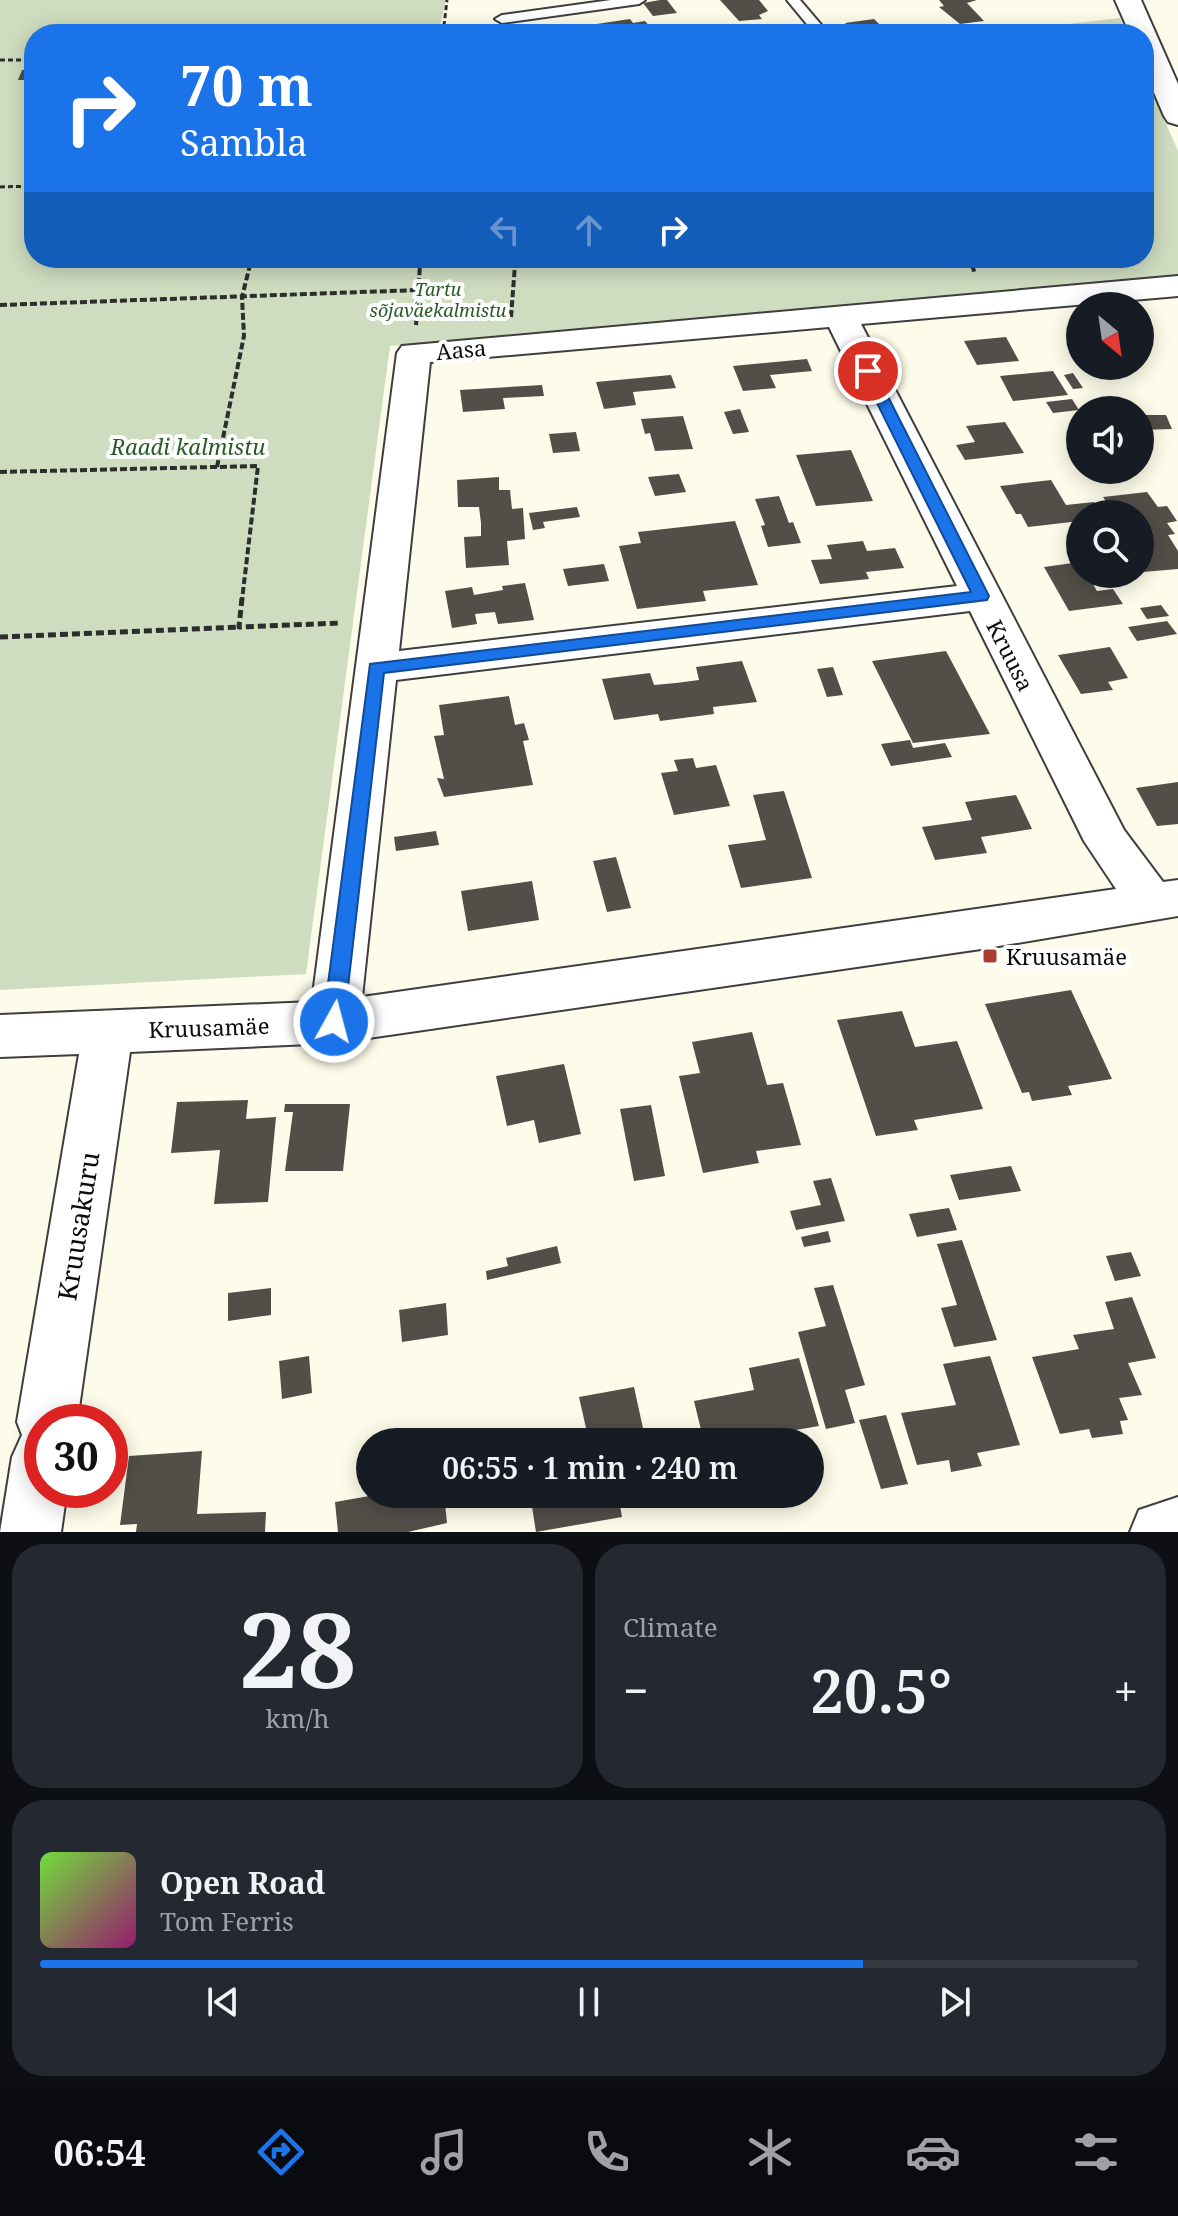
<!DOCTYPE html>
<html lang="en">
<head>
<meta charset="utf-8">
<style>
	:root { --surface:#171b24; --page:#242831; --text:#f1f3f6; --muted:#9ea1a6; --line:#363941; --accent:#1a73e8 }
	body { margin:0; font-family:"Noto Serif",serif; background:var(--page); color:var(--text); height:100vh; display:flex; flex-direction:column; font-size:30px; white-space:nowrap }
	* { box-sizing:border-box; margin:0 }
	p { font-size:26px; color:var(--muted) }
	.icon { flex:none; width:44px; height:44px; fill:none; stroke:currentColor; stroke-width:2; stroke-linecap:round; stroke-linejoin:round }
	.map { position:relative; height:1532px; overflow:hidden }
	.details { display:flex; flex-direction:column; gap:12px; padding:12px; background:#0d0f14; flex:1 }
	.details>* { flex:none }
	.guide { position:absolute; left:24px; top:24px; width:1130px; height:244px; border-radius:32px; box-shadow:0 4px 20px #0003; background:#1a73e8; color:#fff; overflow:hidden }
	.needle { width:52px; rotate:151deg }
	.buttons { position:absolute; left:1066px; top:292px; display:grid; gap:16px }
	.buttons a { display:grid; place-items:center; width:88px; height:88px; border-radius:50%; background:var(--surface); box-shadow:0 4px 20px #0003; font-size:40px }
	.speed { position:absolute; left:24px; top:1404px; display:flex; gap:16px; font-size:40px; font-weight:700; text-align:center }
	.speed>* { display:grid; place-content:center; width:104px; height:104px; border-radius:50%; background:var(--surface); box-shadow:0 4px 20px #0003; line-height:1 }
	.speed .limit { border:12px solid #d22; background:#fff; color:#111 }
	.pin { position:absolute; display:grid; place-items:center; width:68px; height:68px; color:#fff; margin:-34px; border:4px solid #fff; border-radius:50%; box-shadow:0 2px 8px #0007 }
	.me { position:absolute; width:88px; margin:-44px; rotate:7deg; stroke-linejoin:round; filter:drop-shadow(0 0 6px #0008) }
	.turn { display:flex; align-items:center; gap:28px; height:168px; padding:0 24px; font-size:36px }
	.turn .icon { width:104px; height:104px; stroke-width:2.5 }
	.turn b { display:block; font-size:56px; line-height:68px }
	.lanes { display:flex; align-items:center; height:76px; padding:0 24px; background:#0003; justify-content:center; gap:40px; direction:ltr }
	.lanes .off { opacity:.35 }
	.big { font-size:60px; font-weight:600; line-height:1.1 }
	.details .widget { flex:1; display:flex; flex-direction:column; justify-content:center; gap:12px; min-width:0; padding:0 28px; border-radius:32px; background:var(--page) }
	.details .dial { align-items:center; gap:0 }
	.dial b { font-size:104px; line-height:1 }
	.song { display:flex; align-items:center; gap:24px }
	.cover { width:96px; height:96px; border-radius:12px; background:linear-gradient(135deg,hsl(100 70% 55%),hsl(320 70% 35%)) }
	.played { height:8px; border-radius:4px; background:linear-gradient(90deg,var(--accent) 75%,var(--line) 75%) }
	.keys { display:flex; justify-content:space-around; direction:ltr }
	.heat { display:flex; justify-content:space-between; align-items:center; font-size:44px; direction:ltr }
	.details .tiles { flex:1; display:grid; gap:12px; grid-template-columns:1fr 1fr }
	.widget:last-child { grid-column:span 2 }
	.trip { position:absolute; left:356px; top:1428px; width:468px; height:80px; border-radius:40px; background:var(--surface); box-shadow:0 4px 20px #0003; font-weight:600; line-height:80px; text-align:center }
	.tab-bar { display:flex; height:128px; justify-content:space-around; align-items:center; background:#090b0e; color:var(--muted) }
	.tab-bar .icon { width:56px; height:56px }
	.tab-bar .selected { color:var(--accent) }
	.tab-bar b { font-size:36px; color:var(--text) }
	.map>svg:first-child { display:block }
	.cemetery { fill:#cedcbf }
	.building { fill:#524e48 }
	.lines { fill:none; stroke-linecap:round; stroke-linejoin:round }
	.service-casing { stroke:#3e3e3e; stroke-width:4 }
	.minor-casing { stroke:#3e3e3e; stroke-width:4 }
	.path-far2 { stroke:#2d2d2d; stroke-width:3; stroke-dasharray:5 3; stroke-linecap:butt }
	.path-far1 { stroke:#2d2d2d; stroke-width:4; stroke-dasharray:7 3; stroke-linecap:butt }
	.path { stroke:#2d2d2d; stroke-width:5; stroke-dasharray:8 4; stroke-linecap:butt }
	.service { fill:#fff; fill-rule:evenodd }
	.minor { fill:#fff; fill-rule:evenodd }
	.route { fill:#1a73e8; stroke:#114b97; stroke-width:2 }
	.poi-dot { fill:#ab3e32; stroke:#fff; stroke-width:3 }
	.labels { text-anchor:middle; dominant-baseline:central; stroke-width:8; stroke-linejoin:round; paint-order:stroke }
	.far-park-label { font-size:18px; font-style:italic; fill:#265b23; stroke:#fff }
	.street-label { font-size:22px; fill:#0b0b0b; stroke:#fff }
	.park-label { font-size:22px; font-style:italic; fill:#265b23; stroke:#fff }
	.poi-label { font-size:22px; fill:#0b0b0b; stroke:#fff; text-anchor:start }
	.near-street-label { font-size:26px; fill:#0b0b0b; stroke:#fff }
</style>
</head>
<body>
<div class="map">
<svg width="1178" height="1532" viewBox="0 0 1178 1532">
	<rect width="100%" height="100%" fill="#fdfcea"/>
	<!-- cemetery -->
	<g class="cemetery">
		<path d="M0,0H446L438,34H34V258H1144V73L1178,151V275L390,346L306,974L0,990Z"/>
		<path d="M1120,18L1127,34H981Z"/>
	</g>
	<!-- building -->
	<g class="building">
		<path d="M660,0H667L677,13L653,16L643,3Z"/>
		<path d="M720,0H759L768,11L759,15L762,19L739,21Z"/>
		<path d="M939,0H977L967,3L984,21L960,24L939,7L944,6Z"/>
		<path d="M630,19L633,23L645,21L656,34H596L590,25Z"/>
		<path d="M874,19L889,34H855L845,23Z"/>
		<path d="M22,70H34V80H18Z"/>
		<path d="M1006,337L1019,361L977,365L964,341Z"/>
		<path d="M807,359L812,371L770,375L776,388L743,391L733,366Z"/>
		<path d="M1053,371L1068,395L1013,401L1000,376Z"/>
		<path d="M1073,373L1083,388L1073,389L1064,375Z"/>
		<path d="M671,375L676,388L633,392L636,405L604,409L596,382Z"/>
		<path d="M542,385L544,396L503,398L505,409L463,412L460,390Z"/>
		<path d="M1072,399L1079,410L1053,413L1046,402Z"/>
		<path d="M740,409L749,432L733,434L724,412Z"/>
		<path d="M1140,415H1166L1172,429L1140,430Z"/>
		<path d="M683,416L693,449L655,451L650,433L645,434L641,419Z"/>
		<path d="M1005,422L1024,453L965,460L956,445L975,442L966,426Z"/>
		<path d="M576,432L580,451L553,453L549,434Z"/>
		<path d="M851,450L873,501L816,506L796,455Z"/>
		<path d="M679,474L686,492L655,496L648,477Z"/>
		<path d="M499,477V490H510L512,509L523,508L525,539L507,541L509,565L466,568L464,537L481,536V523L479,507H458L457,480Z"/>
		<path d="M1051,480L1066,505L1094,502L1102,514H1080V521L1028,527L1021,514H1016L1000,486Z"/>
		<path d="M1147,492L1158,507L1167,506L1177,521L1167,523L1175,534L1168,535L1178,551V569L1143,572L1140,567V514H1114L1103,497Z"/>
		<path d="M779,496L789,523L793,522L801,543L768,547L761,526L765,525L755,499Z"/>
		<path d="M577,507L580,517L543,522L545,528L533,530L529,513Z"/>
		<path d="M735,521L758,585L703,591L706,601L637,609L619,546L641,543L638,532Z"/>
		<path d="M863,541L867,551L895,548L904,568L866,572L869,579L820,584L811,560L832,559L827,545Z"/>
		<path d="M1080,562V574H1087L1097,591L1113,589L1123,604L1069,611L1044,567Z"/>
		<path d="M604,564L609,581L568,586L563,569Z"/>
		<path d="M525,583L534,620L498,624L495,612L475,614L477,624L452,628L445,591L472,587L474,595L503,590L502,586Z"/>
		<path d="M1161,605L1169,616L1147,619L1140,608Z"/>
		<path d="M1167,621L1177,634L1137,641L1128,627Z"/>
		<path d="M1110,647L1128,678L1108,682L1113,690L1081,694L1058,655Z"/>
		<path d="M946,651L990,734L913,743L872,661Z"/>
		<path d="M742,661L757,702L713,707L714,714L660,721L658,714L614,720L602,679L650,673L654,685L676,683L699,680L696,667Z"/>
		<path d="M833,667L843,695L827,697L817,669Z"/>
		<path d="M509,696L515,725L524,723L529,740L523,741L533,785L444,797L437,778L444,779L434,736L444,735L439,705Z"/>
		<path d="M910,740L913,748L945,743L952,757L891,766L881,744Z"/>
		<path d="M693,758L696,768L716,765L730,806L674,815L661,773L678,771L674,760Z"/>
		<path d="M1178,782V824L1157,826L1136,788Z"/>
		<path d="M784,791L812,878L741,888L728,845L766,840L753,795Z"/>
		<path d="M1016,795L1032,829L981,837L987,853L935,860L922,827L972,820L965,802Z"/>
		<path d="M436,831L439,845L396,851L394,837Z"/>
		<path d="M616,857L631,908L607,912L593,861Z"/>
		<path d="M532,881L539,920L468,931L461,891Z"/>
		<path d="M1071,990L1112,1079L1068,1086L1072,1095L1032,1101L1029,1092L1022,1093L985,1004Z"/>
		<path d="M902,1011L915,1047L957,1041L983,1109L914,1120L918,1130L876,1136L837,1020Z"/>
		<path d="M752,1032L767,1085L783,1083L801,1145L756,1151L759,1163L703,1173L679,1076L700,1073L692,1042Z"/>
		<path d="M564,1064L581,1134L539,1143L534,1120L507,1126L496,1076Z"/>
		<path d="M248,1100L246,1119L276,1117L268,1202L214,1204L220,1150L171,1153L177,1102Z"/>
		<path d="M285,1104H350L343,1171H285L293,1112H284Z"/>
		<path d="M651,1105L665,1176L634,1181L620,1109Z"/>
		<path d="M1011,1166L1021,1191L959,1200L950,1175Z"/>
		<path d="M831,1178L845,1221L796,1230L790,1211L821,1205L813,1181Z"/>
		<path d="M949,1208L957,1230L917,1237L909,1214Z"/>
		<path d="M828,1231L831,1242L804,1247L801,1237Z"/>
		<path d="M962,1240L997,1340L954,1347L941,1308L957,1305L937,1244Z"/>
		<path d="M557,1246L561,1263L487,1280L486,1271L508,1266L506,1258Z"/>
		<path d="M1131,1252L1141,1276L1115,1281L1106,1256Z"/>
		<path d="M833,1285L865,1385L845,1390L855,1423L826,1429L798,1332L826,1326L814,1288Z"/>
		<path d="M271,1288V1315L228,1321V1293Z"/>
		<path d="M1132,1297L1156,1358L1128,1363L1142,1395L1119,1398L1128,1420L1120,1421L1123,1434L1092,1438L1089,1429L1060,1434L1032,1357L1079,1349L1073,1335L1114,1329L1105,1302Z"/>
		<path d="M446,1303L448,1335L402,1342L399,1310Z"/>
		<path d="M309,1356L312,1393L282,1399L279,1361Z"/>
		<path d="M990,1356L1020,1445L977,1453L982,1466L951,1472L949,1460L917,1465L901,1413L956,1405L943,1364Z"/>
		<path d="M799,1358L819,1426L790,1431L792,1442H704L694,1401L754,1390L749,1368Z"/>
		<path d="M634,1387L646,1442H526L586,1428L579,1397Z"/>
		<path d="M886,1415L908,1484L881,1489L859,1420Z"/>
		<path d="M202,1451L197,1514L266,1512L265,1532H136L137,1524L120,1525L129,1456Z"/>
		<path d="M381,1494H444L447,1523L408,1532H338L335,1502Z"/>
		<path d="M530,1494H618L622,1517L536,1532Z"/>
		<path d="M715,1494H753V1496L717,1502Z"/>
	</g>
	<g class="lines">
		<defs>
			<g id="service">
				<path d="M611,0H645L639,4L502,23L495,19L502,15Z"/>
				<path d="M787,0H800L829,34H815Z"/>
			</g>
			<g id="minor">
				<path d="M1115,0H1141L1178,84V125L1168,122L1164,116L1144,69V34H1130Z"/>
				<path d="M1178,276V296L861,324L1124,830L1163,882L1178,880V916L981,949L334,1043L130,1052L77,1422H42V1490H67L61,1532H0L12,1457L22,1435L17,1422L79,1054L0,1057V1015L312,1002L397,353L402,346ZM829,327L957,586L399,651L430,362ZM970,611L1084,841L1116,889L362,997L396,680Z"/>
				<path d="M1178,1497V1532H1130L1139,1510Z"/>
			</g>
		</defs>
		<!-- service casing -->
		<use href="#service" class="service-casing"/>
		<!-- minor casing -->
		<use href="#minor" class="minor-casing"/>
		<!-- path-far2 -->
		<g class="path-far2">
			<path d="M443,34L447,0"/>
			<path d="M0,60H34"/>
			<path d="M1144,165L1147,174L1144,184"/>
			<path d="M0,187L34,186"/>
			<path d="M970,258L973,267"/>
			<path d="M1040,264L1059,258"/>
			<path d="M250,267L252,258"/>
			<path d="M420,267L421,258"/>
			<path d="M514,267L515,258"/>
		</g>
		<!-- path-far1 -->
		<g class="path-far1">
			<path d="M972,265L975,274"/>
			<path d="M0,305L419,290"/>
			<path d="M511,317L515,265"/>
			<path d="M416,325L420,265"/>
			<path d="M217,467L244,336L242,297L250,265"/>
			<path d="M0,472L258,466L242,600"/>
		</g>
		<!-- path -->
		<g class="path">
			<path d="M242,598L239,627L341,623"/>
			<path d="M0,637L239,627"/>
		</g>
		<!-- service -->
		<use href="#service" class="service"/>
		<!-- minor -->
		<use href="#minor" class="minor"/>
	</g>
	<!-- route -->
	<path class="route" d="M868,367L875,371L989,596L987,600L384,673L344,1022L341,1028L334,1030L326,1028L323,1022L370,664L971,592L861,371Z"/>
	<!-- markers -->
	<rect class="poi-dot" x="982" y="948" width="16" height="16" rx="4"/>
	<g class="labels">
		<!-- far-park labels -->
		<g class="far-park-label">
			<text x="438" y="289">Tartu<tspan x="438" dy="21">sõjaväekalmistu</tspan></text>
		</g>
		<!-- street labels -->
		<g class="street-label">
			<text transform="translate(461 349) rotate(-5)">Aasa</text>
			<text transform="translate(1011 655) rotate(63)">Kruusa</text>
			<text transform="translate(209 1027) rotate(-2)">Kruusamäe</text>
		</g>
		<!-- park labels -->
		<g class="park-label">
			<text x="188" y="446">Raadi kalmistu</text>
		</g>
		<!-- poi labels -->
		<g class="poi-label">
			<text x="1006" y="956">Kruusamäe</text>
		</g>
		<!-- near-street labels -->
		<g class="near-street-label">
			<text transform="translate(78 1226) rotate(-81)">Kruusakuru</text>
		</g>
	</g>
</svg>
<div class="buttons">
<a><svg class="needle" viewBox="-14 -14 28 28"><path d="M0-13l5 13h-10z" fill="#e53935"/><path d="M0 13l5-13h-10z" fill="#9ea1a6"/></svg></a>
<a><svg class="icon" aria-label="sound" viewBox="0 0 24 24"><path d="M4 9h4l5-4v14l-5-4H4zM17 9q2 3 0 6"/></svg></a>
<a><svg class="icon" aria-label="search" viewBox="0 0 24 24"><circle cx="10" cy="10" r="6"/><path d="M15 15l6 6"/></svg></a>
</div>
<div class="speed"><div class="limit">30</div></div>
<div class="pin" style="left:868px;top:371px;background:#d93025"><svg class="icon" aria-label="arrive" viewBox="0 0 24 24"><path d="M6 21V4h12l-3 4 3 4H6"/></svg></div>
<svg class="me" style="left:334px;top:1022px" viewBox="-20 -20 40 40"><circle r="17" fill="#1a73e8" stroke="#fff" stroke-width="3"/><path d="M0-11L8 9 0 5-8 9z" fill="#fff"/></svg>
<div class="trip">06:55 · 1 min · 240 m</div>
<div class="guide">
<div class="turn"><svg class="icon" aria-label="right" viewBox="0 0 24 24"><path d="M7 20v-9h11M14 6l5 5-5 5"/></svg><div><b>70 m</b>Sambla</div></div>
<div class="lanes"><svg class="icon off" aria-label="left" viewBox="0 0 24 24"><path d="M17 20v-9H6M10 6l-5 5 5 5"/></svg><svg class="icon off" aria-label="ahead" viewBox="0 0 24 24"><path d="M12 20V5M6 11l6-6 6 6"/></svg><svg class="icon" aria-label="right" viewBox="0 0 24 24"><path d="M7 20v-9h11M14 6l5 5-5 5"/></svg></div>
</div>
</div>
<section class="details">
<div class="tiles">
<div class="widget dial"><b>28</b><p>km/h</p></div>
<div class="widget"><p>Climate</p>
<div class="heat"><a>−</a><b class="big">20.5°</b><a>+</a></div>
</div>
<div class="widget">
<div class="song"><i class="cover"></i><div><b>Open Road</b><p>Tom Ferris</p></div></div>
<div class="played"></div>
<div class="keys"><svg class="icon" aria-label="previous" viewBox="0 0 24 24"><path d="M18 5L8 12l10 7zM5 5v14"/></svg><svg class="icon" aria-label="pause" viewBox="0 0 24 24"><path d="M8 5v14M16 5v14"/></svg><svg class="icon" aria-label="next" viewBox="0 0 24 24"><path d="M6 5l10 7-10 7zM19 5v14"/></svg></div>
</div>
</div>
</section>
<nav class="tab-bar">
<b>06:54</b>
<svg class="icon selected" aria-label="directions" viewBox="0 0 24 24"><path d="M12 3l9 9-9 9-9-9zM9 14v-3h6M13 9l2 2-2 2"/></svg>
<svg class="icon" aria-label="music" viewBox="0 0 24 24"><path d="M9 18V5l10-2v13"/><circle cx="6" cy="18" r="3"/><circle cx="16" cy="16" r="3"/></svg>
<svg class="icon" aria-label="phone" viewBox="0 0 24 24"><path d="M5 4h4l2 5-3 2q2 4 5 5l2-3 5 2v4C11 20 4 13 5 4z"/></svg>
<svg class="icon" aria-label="climate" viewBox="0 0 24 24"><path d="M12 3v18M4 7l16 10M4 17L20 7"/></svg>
<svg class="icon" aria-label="car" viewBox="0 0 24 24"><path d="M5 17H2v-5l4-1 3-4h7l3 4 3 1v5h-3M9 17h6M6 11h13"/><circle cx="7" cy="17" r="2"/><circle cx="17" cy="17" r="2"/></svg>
<svg class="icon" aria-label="filters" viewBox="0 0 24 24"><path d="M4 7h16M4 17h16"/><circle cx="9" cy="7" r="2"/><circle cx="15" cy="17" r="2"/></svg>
</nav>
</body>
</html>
